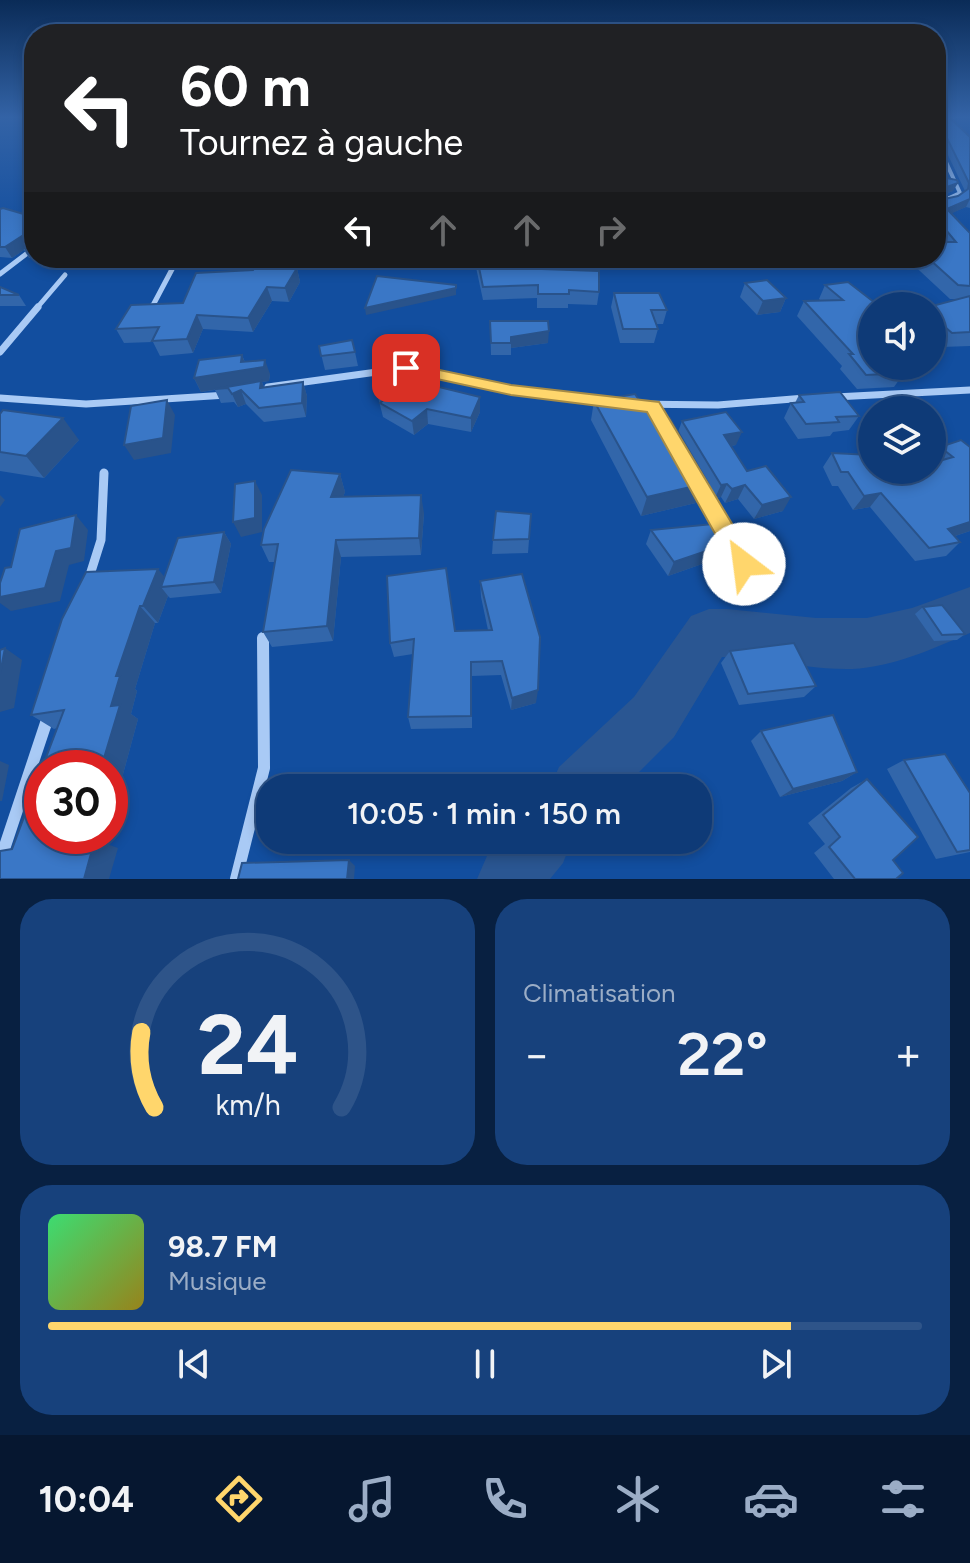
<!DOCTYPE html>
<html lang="fr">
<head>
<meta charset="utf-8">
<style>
	:root { --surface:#0e3a77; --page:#17417c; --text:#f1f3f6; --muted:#9badc6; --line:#2e5489; --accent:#ffd66c }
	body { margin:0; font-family:Figtree,sans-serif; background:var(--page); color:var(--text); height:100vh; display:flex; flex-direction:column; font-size:30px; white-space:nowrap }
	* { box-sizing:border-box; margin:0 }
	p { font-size:26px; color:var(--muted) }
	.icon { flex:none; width:44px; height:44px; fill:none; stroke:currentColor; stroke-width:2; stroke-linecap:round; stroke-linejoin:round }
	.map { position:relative; height:879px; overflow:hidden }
	.drawer { display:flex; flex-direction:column; gap:20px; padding:20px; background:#082041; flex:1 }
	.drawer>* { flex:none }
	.hud { position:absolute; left:24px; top:24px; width:922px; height:244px; border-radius:32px; box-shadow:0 4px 12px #0003,0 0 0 2px var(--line); background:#202124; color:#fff; overflow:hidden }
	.fabs { position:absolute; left:858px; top:292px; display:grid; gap:16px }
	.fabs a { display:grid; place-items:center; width:88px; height:88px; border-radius:50%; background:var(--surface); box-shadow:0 4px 12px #0003,0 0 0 2px var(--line); font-size:40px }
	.speed { position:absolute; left:24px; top:750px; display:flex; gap:16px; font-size:40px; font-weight:700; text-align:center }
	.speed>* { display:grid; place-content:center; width:104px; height:104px; border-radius:50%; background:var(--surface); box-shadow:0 4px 12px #0003,0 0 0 2px var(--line); line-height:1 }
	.speed .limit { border:12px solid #d22; background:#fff; color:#111 }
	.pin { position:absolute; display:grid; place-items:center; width:68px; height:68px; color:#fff; margin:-34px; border-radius:16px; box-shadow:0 4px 12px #0006 }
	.me { position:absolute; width:88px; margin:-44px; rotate:330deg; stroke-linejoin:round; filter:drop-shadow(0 0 6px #0008) }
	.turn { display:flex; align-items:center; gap:28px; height:168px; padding:0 24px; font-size:36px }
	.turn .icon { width:104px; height:104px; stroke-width:2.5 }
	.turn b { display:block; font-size:56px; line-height:68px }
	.lanes { display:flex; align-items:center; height:76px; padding:0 24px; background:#0003; justify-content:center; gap:40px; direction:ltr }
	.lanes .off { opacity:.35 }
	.big { font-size:60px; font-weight:600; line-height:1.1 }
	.drawer .tile { flex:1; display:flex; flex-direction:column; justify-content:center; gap:12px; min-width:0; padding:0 28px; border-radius:32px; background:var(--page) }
	.drawer .dial { align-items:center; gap:0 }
	.dial svg { height:208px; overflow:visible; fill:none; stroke:var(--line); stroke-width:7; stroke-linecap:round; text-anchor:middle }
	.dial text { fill:var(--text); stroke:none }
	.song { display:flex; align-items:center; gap:24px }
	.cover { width:96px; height:96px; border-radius:12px; background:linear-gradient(135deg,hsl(140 70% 55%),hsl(50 70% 35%)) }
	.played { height:8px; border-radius:4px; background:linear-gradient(90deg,var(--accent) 85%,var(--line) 85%) }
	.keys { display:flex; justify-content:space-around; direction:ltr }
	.heat { display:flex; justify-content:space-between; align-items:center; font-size:44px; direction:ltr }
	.drawer .tiles { flex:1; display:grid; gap:20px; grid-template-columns:1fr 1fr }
	.tile:last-child { grid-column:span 2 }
	.trip { position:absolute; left:256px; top:774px; width:456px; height:80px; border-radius:32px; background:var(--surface); box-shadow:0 4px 12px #0003,0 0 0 2px var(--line); font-weight:600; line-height:80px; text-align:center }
	.tabs { display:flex; height:128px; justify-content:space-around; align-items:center; background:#061730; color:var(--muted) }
	.tabs .icon { width:56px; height:56px }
	.tabs .on { color:var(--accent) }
	.tabs b { font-size:36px; color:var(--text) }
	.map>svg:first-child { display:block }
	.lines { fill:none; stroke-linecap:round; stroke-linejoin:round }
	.river { fill:#2a5692; fill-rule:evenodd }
	.street-far4 { stroke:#a9caf5; stroke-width:4 }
	.street-far3 { stroke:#a9caf5; stroke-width:5 }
	.street-far2 { stroke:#a9caf5; stroke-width:7 }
	.street-far1 { stroke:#a9caf5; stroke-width:9 }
	.street { stroke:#a9caf5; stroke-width:12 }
	.wall { fill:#3266aa }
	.shaded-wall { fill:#29538b }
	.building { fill:#3a77c6; stroke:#29538b; stroke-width:2 }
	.route { fill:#ffd66c; stroke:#a68b46; stroke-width:2 }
</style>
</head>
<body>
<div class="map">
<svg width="970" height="879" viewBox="0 0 970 879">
	<rect width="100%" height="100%" fill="#124e9f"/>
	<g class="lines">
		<!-- river -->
		<g class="river">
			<path d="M970,587V633C932,649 893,667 852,669C809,670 766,658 722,657L674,737L623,788H550L559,767L634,697L691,616L709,609H727L816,618H867L912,608Z"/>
			<path d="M499,840H572L563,863L550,879H477L487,856Z"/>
		</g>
		<!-- street-far4 -->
		<g class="street-far4">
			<path d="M936,124L942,119L956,116"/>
			<path d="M936,140L960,193L945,200"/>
		</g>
		<!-- street-far3 -->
		<g class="street-far3">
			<path d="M936,202L952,198"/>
			<path d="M0,274L34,248"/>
			<path d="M36,309L65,275"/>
			<path d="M151,309L178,258"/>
		</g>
		<!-- street-far2 -->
		<g class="street-far2">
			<path d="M150,310L152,307"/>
			<path d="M0,352L38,307"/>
			<path d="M268,387L406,368L511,390L606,401"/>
			<path d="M835,397L970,390"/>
			<path d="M0,398L86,404L227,395"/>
			<path d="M631,404L718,405L805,398"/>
		</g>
		<!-- street-far1 -->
		<g class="street-far1">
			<path d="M700,487L744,564"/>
			<path d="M89,578L101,540L104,473"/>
		</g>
		<!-- street -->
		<g class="street">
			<path d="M0,861L49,714"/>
			<path d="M236,879L264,768L263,638"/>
		</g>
	</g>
	<!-- wall -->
	<g class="wall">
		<path d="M936,120H952L970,137V208L966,207L951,213L970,233V346L942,347L932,337V306L960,299H950L906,258H936L938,242L936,240V176L953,191L936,197L940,200L958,196L965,191L939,136H936Z"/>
		<path d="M0,209L34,217V258H54L53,259L29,258L24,250L12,258L0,257Z"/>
		<path d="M474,258H511L513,263L543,269L599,292L597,305L568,304V308H537V298L483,300Z"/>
		<path d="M279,261L281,268H297L300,282L289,302L272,301L253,332L203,329L193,353L160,356L153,342L124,343L116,329L183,303L253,270Z"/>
		<path d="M745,283L786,298L780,312L757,315L740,297Z"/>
		<path d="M825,285L872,306V366L904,373L894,387L857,389L840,369L842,366L797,316L804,301H821L819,299Z"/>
		<path d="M0,287L19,295L26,306H0Z"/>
		<path d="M614,293L667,310L663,324H656L658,329L654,343H620L611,307Z"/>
		<path d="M490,321L548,343L511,348V355H491Z"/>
		<path d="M319,346L355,352L358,366L325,370Z"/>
		<path d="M242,355L245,362L270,374L269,381L262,382L264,387L303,382L307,396L306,417L264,422L246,404L238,407L234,402L221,403L215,390L201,392L194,378Z"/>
		<path d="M377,393L428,394L480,412L471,432L428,424L414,435L383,417Z"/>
		<path d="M799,395L859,416L849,430L833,432L830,436L798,439L784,418L791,403H795Z"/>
		<path d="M594,401L678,432L682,421L736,445L731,446L747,471L783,511L754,519L738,499L725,503L721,497L715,498L707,485L700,502L641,516L591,420Z"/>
		<path d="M0,414L79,440L44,478L0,471Z"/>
		<path d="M940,447H970V531L955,536L960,542L946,556L915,561L870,507L853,510L838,486H832L823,467L832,453L899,473L932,470V457Z"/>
		<path d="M340,474L345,492L343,497L424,513L421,555L341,557L333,641L272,647L263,632L275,562H269L261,545Z"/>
		<path d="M531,514L528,553L492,554L493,540Z"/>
		<path d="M651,530L733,542L725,556L668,576L646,544Z"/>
		<path d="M224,532L231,544L221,593L170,598L168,596L158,623H155L135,689L137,691L131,714L138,719L110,822V768L57,728L54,729L31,715L165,577Z"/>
		<path d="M480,581L536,703L511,710L501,675L472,676V728L411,729L408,717L413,654L394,657L390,643L455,631L488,630L481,597Z"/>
		<path d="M923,607L965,634L957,640L934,641L915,614Z"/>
		<path d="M730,651L816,686L804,697L739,705L721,663Z"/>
		<path d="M761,731L857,772L842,781L780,797L751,741Z"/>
		<path d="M904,760L970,793V852L936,859L887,769Z"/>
		<path d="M867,779L893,860L896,879H834L814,853L825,844L808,823L851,788Z"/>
	</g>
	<!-- shaded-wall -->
	<g class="shaded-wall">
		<path d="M958,183L953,191L936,197V191Z"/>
		<path d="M970,199L966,207L937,220L936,218V214Z"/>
		<path d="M28,232L34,243L23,248L24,250L12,258L5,247Z"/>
		<path d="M297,268L300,282L289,302L285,288Z"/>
		<path d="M267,287L272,301L253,332L248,318Z"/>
		<path d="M456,288V295L366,315L365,308Z"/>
		<path d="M786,298L780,312L757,315L763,301Z"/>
		<path d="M197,315L203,329L193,353L187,339Z"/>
		<path d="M549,331L548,343L511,348V337Z"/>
		<path d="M242,355L247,369L265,360L270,374L269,381L262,382L266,394L260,388L261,382L201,392L194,378L241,362Z"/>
		<path d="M303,382L307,396L306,417L302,403Z"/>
		<path d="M241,390L246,404L238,407L232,394Z"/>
		<path d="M480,397V412L471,432V418Z"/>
		<path d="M167,400L175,415L171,453L134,460L124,445Z"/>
		<path d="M427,409L428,424L414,435L412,421Z"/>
		<path d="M63,418L79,440L44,478L26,456Z"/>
		<path d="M742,432L736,445L718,449L724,435Z"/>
		<path d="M340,474L345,492L336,515L331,497Z"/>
		<path d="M255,481L262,495V532L241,537L233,522Z"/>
		<path d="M708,483L700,502L641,516L647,497Z"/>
		<path d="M727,484L721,497L715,498L721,485Z"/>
		<path d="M745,485L738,499L725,503L732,489Z"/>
		<path d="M881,493L870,507L853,510L864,496Z"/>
		<path d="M0,495L5,500L0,507Z"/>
		<path d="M421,495L424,513L421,555L419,538Z"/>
		<path d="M791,497L783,511L754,519L762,505Z"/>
		<path d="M76,515L88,530L84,561L69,565L60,601L11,611L0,603V597L56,551Z"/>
		<path d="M970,522V531L934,543L948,529Z"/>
		<path d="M224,532L231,544L221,593L214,582Z"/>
		<path d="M336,540L341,557L333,641L327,626Z"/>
		<path d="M733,542L725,556L668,576L674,562Z"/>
		<path d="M158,569L172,586L161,587L168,596L158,623L143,606Z"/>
		<path d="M140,606L155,623L135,689L137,691L131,714L138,719L110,822V768H101L116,676Z"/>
		<path d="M5,648L22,660L14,708L0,712V674Z"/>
		<path d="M538,690L536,703L511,710L512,698Z"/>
		<path d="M0,761L9,765L2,801H0Z"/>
		<path d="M857,772L842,781L780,797L793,789Z"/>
		<path d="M81,836H106L104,843L118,848L109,879H84L79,841Z"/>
		<path d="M349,860L355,866L354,879H347Z"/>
	</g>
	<!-- building -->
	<g class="building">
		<path d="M954,116L951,119L970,137V199L947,209L946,208L936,214V197L940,200L958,196L968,189L969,183L943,130H936V120Z"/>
		<path d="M936,176L957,180L958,183L936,191Z"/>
		<path d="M3,208L34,217V248H23L33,239L28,232L5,247H0V209Z"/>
		<path d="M946,208L970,233V286L958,285L928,258H936V242H956L936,218V216Z"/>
		<path d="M477,258H511L513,263L543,264V269L599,271V292L569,290V294H538V285L483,287Z"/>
		<path d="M260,260L279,261L274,267L297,268L285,288L267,287L248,318L197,315L187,339L152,341L159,327L116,329L131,305L183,303L196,273L253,270Z"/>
		<path d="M377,276L456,285V288L365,308Z"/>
		<path d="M767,280L786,298L763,301L745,283Z"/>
		<path d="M848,282L879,306H872V366H898L904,373L866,375L849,354H853L804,301L843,300L825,285Z"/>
		<path d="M0,287L19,295H0Z"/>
		<path d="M614,293H659L667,310H651L658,329H623Z"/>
		<path d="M970,296V332L952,333L932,316V306Z"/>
		<path d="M490,321H548L549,331L511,337V343H491Z"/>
		<path d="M352,340L355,352L321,356L319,346Z"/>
		<path d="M242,355L241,362L265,360L264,367L194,378L199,360Z"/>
		<path d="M393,377L428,394L435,386L480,397L471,418L427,409L412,421L380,403L386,398L377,393Z"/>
		<path d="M261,381L260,388L303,382L302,403L259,408L241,390L232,394L228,388L215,389Z"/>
		<path d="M840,392L859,416L836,417L839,422L806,424L791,403L804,402L799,395Z"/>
		<path d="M635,394L653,421L670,418L708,483L647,497L594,401Z"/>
		<path d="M167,400L163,438L124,445L131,406Z"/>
		<path d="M3,410L63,418L26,456L0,452V414Z"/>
		<path d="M726,412L742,432L724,435L747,471L766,466L791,497L762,505L745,485L732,489L727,484L721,485L682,421Z"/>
		<path d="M961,440L970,447V522L948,529L960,542L929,548L881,493L864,496L848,472H841L832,453L872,455V470H897L899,473L909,470H932V463L953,457L940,447Z"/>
		<path d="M291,470L340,474L331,497L421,495L419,538L336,540L327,626L263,632L278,544L261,545L264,529Z"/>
		<path d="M255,481V518L233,522L235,484Z"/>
		<path d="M496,511L531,514L529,539L493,540Z"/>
		<path d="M76,515L71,548L56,551L45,588L0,597V583L5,568L11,567L20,529Z"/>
		<path d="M713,524L733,542L674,562L651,530Z"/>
		<path d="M224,532L214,582L161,587L178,538Z"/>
		<path d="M446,568L455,631L492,630L480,581L522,574L540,637L538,690L512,698L502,661L471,662V716L408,717L414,639L390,643L387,576Z"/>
		<path d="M158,569L143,606H140L116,676H120L111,706L120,705L101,768H42L64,710L31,715L62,619L86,572Z"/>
		<path d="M942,605L965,634L942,635L923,607Z"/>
		<path d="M794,643L816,686L748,694L730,651Z"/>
		<path d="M5,648L0,674V650Z"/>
		<path d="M833,715L857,772L793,789L761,731Z"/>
		<path d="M945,754L970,793V850L957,852L904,760Z"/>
		<path d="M42,769V836H81L79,841L95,839L84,879H0V851L12,849Z"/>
		<path d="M867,779L918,837L893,860L903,873L896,879H855L829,847L840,837L823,815Z"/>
		<path d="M349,860L347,879H238L242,863Z"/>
	</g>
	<!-- sky -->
	<linearGradient id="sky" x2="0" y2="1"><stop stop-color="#0a2b57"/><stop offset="0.49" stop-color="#3363a6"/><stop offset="1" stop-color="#3363a6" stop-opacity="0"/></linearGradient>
	<rect width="970" height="239" fill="url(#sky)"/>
	<!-- route -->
	<path class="route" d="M406,363L511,385L659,402L752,557L755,564L752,571L744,574L736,571L647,412L511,395L400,371L398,368Z"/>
</svg>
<div class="fabs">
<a><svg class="icon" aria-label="sound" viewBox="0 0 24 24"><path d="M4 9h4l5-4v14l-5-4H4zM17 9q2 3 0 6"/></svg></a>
<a><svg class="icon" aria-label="layers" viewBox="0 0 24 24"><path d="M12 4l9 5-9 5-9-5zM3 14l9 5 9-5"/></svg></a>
</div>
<div class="speed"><div class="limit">30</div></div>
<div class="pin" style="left:406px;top:368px;background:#d93025"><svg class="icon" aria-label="arrive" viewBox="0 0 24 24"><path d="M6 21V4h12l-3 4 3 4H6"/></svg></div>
<svg class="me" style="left:744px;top:564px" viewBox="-20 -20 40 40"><circle r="19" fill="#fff"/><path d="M0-13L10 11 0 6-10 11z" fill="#ffd66c"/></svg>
<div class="trip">10:05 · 1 min · 150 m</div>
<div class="hud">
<div class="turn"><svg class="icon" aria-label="left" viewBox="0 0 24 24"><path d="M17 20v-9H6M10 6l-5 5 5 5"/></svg><div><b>60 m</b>Tournez à gauche</div></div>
<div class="lanes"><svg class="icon" aria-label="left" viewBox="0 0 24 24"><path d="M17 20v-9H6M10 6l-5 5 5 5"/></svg><svg class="icon off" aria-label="ahead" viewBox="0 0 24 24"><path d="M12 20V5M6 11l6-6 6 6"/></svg><svg class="icon off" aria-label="ahead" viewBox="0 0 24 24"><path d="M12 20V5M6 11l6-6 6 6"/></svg><svg class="icon off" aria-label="right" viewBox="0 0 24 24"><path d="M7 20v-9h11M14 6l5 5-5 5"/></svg></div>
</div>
</div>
<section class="drawer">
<div class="tiles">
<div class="tile dial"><svg viewBox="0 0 100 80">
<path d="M14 69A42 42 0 1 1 86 69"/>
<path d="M14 69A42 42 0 0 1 9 40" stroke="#ffd66c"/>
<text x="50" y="56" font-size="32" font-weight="700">24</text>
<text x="50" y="72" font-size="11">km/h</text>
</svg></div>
<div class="tile"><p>Climatisation</p>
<div class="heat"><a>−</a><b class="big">22°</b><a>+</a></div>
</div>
<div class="tile">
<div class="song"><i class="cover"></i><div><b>98.7 FM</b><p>Musique</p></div></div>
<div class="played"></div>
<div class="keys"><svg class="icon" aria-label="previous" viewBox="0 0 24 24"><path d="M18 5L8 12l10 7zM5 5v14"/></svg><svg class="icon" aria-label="pause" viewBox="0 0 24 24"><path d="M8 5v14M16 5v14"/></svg><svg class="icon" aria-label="next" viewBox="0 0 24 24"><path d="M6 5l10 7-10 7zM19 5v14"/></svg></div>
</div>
</div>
</section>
<nav class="tabs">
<b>10:04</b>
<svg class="icon on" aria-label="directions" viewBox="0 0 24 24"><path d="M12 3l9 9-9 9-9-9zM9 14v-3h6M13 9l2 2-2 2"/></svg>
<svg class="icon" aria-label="music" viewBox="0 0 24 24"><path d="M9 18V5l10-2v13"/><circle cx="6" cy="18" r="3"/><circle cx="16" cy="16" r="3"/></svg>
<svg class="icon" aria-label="phone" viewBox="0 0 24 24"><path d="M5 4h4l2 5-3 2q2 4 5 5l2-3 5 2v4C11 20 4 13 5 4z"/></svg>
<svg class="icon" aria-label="climate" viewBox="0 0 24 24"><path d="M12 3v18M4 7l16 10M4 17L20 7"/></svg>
<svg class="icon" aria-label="car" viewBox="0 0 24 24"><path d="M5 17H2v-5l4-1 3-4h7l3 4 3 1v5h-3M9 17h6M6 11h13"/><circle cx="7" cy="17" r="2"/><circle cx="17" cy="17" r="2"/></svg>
<svg class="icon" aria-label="filters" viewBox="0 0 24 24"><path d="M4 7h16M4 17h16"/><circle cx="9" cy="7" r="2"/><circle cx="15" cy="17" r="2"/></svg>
</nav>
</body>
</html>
